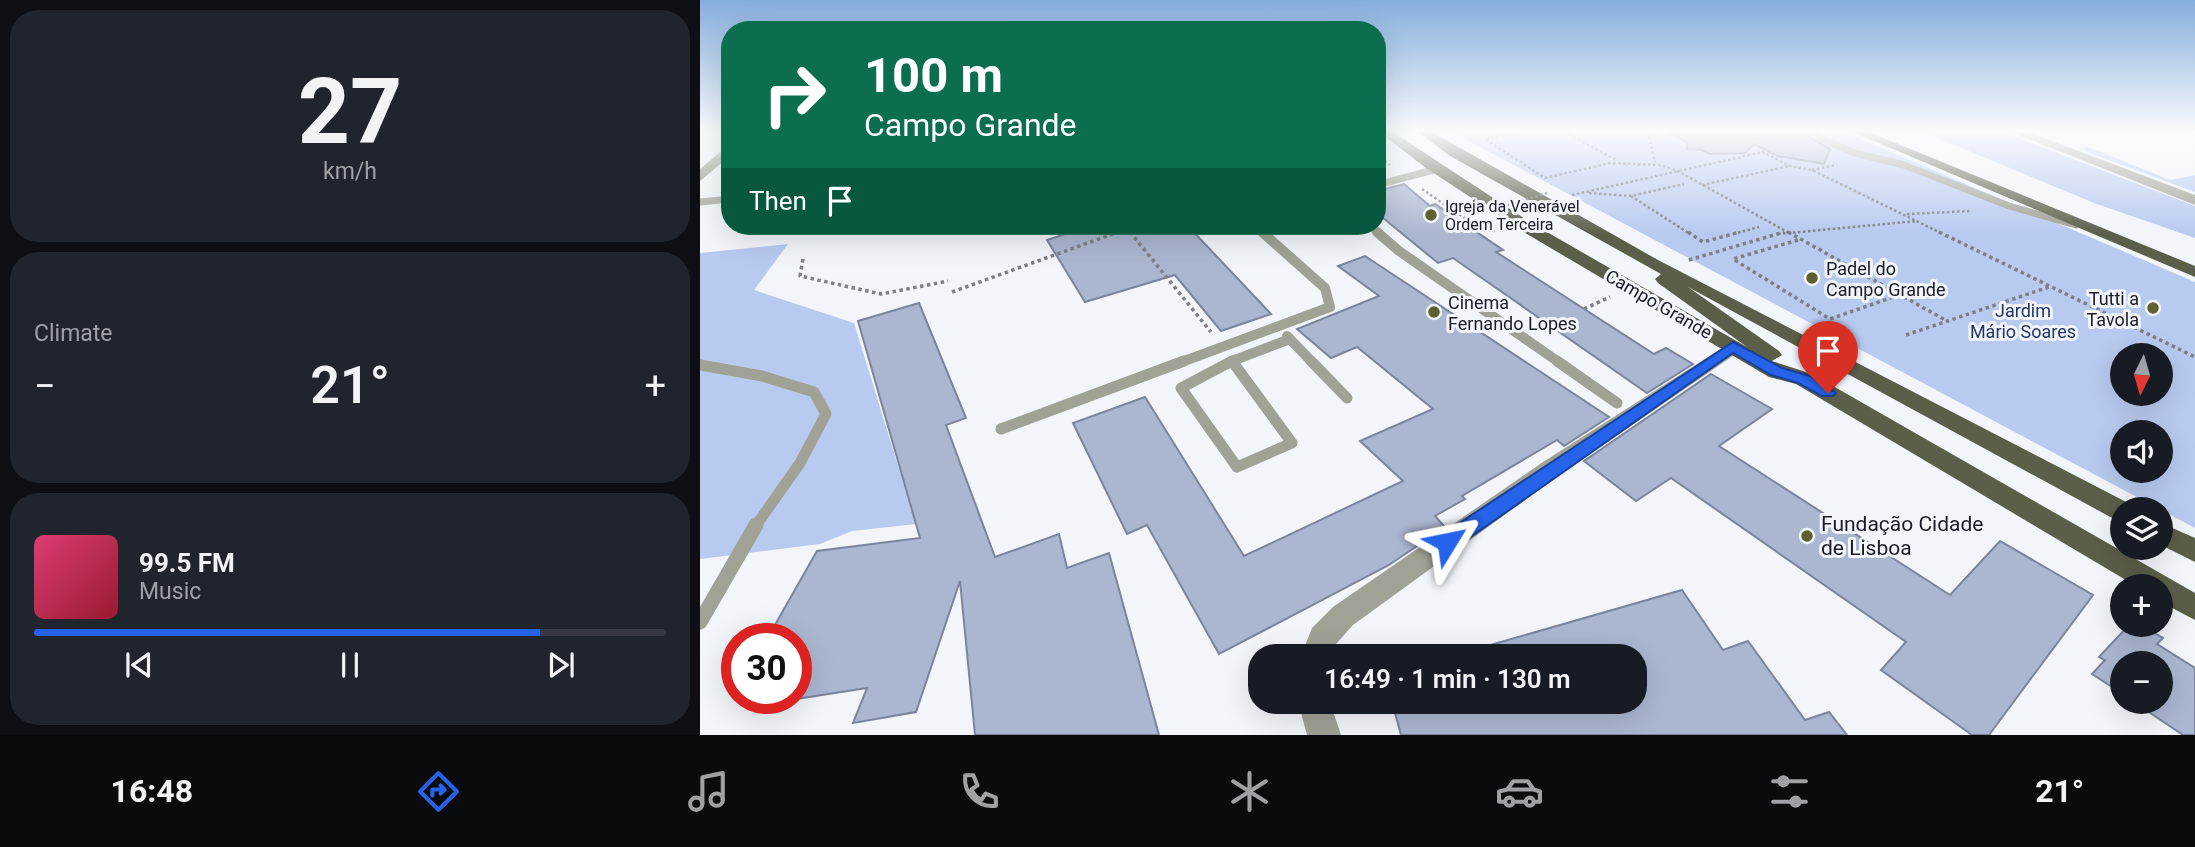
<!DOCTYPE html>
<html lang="en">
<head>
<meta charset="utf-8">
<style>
	:root { --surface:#171b24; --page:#20242c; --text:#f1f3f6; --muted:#9ea1a6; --line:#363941; --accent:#2563eb }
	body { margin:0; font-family:Roboto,sans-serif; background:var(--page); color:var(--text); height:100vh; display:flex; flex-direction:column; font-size:26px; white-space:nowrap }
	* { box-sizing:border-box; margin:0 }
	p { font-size:23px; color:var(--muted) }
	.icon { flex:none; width:38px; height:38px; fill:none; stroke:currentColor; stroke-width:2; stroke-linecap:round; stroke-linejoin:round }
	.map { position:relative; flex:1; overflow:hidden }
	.drawer { display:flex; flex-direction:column; gap:10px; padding:10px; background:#0d0f14; width:700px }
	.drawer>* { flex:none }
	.top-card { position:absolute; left:21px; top:21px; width:665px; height:214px; border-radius:28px; box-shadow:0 7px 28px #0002; background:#0b6e4f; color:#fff; overflow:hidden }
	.needle { width:46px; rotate:185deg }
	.tools { position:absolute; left:1410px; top:343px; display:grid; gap:14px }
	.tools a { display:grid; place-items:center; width:63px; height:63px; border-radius:50%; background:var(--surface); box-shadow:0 7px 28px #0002; font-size:35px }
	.speed { position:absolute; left:21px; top:623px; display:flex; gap:14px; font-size:35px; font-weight:700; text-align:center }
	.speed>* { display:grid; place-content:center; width:91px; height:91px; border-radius:50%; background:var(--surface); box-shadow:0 7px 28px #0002; line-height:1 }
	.speed .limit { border:10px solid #d22; background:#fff; color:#111 }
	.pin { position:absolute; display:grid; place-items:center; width:60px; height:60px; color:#fff; margin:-72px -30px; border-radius:50% 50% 50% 0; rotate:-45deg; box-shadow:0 0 7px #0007 }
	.pin .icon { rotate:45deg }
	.me { position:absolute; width:77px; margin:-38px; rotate:55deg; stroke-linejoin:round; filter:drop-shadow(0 0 5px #0008) }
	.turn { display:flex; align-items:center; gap:24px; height:147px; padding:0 28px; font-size:32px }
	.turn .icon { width:91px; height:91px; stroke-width:2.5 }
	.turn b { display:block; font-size:49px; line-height:60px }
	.then { display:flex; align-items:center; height:66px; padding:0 28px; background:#0003; gap:14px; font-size:26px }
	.big { font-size:52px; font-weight:600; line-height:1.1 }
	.drawer .widget { flex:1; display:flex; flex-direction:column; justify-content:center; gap:10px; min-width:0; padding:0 24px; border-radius:28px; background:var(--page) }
	.drawer .dial { align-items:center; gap:0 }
	.dial b { font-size:91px; line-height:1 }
	.song { display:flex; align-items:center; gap:21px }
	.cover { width:84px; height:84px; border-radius:10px; background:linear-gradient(135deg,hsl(340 70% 55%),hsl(350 70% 35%)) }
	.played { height:7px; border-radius:4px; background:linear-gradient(90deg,var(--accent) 80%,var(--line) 80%) }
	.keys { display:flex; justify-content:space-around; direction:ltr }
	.heat { display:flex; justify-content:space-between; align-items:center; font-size:38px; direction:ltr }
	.trip { position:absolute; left:548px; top:644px; width:399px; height:70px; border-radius:28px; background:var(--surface); box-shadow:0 7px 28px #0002; font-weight:600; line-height:70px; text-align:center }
	.menu { display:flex; height:112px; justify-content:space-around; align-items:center; background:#090b0e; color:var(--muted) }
	.menu .icon { width:49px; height:49px }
	.menu .selected { color:var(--accent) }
	.menu b { font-size:32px; color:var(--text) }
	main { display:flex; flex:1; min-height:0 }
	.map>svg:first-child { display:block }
	.green { fill:#b9caf0; fill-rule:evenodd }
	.building { fill:#abb7d0; stroke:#7a859d; stroke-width:2 }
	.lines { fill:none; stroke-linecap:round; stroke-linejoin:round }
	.path-far1 { stroke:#7c8087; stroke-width:2.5; stroke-dasharray:2.5 2.5; stroke-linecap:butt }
	.path { stroke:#7c8087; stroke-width:3.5; stroke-dasharray:3.5 3.5; stroke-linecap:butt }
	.lane-far3 { stroke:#a0a296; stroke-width:7 }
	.lane-far2 { stroke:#a0a296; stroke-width:10 }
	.lane-far1 { stroke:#a0a296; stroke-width:11 }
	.lane { stroke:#a0a296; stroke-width:15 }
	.street { fill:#a0a296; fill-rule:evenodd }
	.secondary { fill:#787a68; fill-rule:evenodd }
	.primary { fill:#5b5e49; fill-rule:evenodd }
	.path-bridge { stroke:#7c8087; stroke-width:2.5; stroke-dasharray:2.5 2.5; stroke-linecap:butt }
	.route { fill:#2563eb; stroke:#184099; stroke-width:2 }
	.poi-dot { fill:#5c612e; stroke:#f2f5fa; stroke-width:2.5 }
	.labels { text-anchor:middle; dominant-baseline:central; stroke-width:6; stroke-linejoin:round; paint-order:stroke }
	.far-poi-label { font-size:16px; fill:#181c25; stroke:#f2f5fa; text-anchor:start }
	.poi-label { font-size:18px; fill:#181c25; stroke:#f2f5fa; text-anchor:start }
	.street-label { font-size:18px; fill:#181c25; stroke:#f2f5fa }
	.park-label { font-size:18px; fill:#223567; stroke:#f2f5fa }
	.near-poi-label { font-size:21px; fill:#181c25; stroke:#f2f5fa; text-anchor:start }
</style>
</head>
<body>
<main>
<section class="drawer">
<div class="widget dial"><b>27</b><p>km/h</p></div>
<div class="widget"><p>Climate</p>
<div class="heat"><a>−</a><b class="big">21°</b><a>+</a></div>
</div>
<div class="widget">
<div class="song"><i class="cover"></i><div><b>99.5 FM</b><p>Music</p></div></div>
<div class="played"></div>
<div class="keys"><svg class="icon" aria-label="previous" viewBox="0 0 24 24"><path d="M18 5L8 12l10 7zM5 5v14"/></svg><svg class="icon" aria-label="pause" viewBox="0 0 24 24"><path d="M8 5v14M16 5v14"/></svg><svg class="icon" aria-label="next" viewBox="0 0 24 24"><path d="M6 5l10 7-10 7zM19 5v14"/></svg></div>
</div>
</section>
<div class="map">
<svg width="1495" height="735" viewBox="0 0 1495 735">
	<rect width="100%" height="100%" fill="#f2f5fa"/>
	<!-- green -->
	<g class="green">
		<path d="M752,132H1144L1495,282V528ZM1423,355H1461V394H1423ZM1423,432H1461V471H1423Z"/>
		<path d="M1223,132H1303L1495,206V238L1394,203Z"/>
		<path d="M1386,146L1470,180L1495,175V192L1390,153L1383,149Z"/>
		<path d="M88,244L54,290L154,323L216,524L152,531L120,544L0,559V253Z"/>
	</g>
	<!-- building -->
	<g class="building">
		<path d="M968,132H1100L1130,149L1124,164L1078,156L1054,144L1045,153L1010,154L1002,150L987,149V142Z"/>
		<path d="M704,184L730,206L735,204L803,250L796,252L954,354L966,348L993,364L947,393L753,258L738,263L677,213V191Z"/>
		<path d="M389,226H488L571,314L521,331L475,275L385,302L347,240Z"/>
		<path d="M665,256L909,417L864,446L857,440L762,496L765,499L735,516L745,527L689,565L519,654L447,525L427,534L373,423L445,397L544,556L703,481L660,441L733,409L657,347L631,358L597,329L679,296L638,266Z"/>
		<path d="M219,303L266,418L246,425L295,557L359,534L367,568L409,553L459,735H275L260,581L216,712L153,723L167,688L96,699V639H67L117,551L220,538L158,321Z"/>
		<path d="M1011,374L1072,409L1019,446L1250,595L1300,541L1393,595L1289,735H1272L1181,670L1206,642L971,478L936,501L884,461Z"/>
		<path d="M982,590L1023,650L1048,641L1105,720L1129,712L1147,735H701L692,702H934V656H774L773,650Z"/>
		<path d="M1429,625H1441L1463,638L1457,644L1495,668V735H1483L1434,702H1461V663H1423V694L1392,674L1405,660L1399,657Z"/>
	</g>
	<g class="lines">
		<!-- path-far1 -->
		<g class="path-far1">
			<path d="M823,132L785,139L845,178L910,163L959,165L976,170L1091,234"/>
			<path d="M865,132L916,160"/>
			<path d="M948,132L955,162"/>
			<path d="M677,154L690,165"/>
			<path d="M1112,170L1137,165"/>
			<path d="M1002,185L1090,166"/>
			<path d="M722,189L782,230L795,231"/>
			<path d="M889,193L931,196L984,184"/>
			<path d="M872,195L1063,152L1090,166L1112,170L1243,234"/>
			<path d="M931,196L990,234"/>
			<path d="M1207,214L1272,211"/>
			<path d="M413,234L427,229L431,234"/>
			<path d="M1033,234L1059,227"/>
			<path d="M1078,234L1217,221"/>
		</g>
		<!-- path -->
		<g class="path">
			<path d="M430,232L511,332"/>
			<path d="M988,232L1003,242L1040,232"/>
			<path d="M1088,232L1247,321"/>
			<path d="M1239,232L1495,357"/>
			<path d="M1098,240L1033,259L1130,319L1199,295"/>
			<path d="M103,259L100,276L181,294L248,281"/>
			<path d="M989,260L1084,232"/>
			<path d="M252,292L418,232"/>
			<path d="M884,309L910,297"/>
			<path d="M1206,335L1349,287"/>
		</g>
		<!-- lane-far3 -->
		<g class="lane-far3">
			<path d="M1115,132L1120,138L1155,153L1204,165L1309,206L1376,225"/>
			<path d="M677,185L737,169"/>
			<path d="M0,202L30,199"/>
			<path d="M555,226L564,234"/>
			<path d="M670,226L679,234"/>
		</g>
		<!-- lane-far2 -->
		<g class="lane-far2">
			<path d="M677,232L699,251L860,363"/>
			<path d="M587,336L613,363"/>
			<path d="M532,361L590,339"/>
			<path d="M479,363L630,307L625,288L562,232"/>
			<path d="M528,363L532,361"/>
		</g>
		<!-- lane-far1 -->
		<g class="lane-far1">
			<path d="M532,361L481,388L537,467L592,443L532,361"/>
			<path d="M611,361L647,398"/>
			<path d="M857,361L917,403"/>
			<path d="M0,365L62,376L114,392L126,414L100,463L55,527"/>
			<path d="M301,429L484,361"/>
		</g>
		<!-- lane -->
		<path class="lane" d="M0,622L56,525"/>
		<!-- street -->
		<g class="street">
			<path d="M1311,132H1328L1495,195V205Z"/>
			<path d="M1033,341L1043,347L1040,351L861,474L653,625L636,644L631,656H601L612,628L633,607L843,462Z"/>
			<path d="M598,702H630L641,735H607Z"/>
		</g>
		<!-- secondary -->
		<path class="secondary" d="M30,144V156L0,181V169Z"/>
		<!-- primary -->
		<g class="primary">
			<path d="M679,132H693L833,224L1047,347L958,283L955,279L961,274L750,156L718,132H732L958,260L1432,505L1434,509H1423V522L1414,519L988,287L1079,351L1082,355L1072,361L1112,374L1495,593V620L1461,602V586H1436L1096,384L1069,377L822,231L726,168Z"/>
			<path d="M1153,132H1169L1495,266V277Z"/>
			<path d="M1461,523L1495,538V562L1461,545Z"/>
		</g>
		<!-- path-bridge -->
		<path class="path-bridge" d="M783,213L847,193"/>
	</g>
	<!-- sky -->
	<linearGradient id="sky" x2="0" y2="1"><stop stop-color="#85aedc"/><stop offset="0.56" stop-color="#f9fafd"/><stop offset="1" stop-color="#f9fafd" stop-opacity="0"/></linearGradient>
	<rect width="1495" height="234" fill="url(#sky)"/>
	<!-- route -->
	<path class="route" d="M1033,342L1082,368L1110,376L1136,393L1133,396H1122L1098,383L1071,375L1033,353L755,548H740L737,542L740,536Z"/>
	<!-- markers -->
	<g class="poi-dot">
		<circle cx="731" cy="215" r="7"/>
		<circle cx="1112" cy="278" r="7"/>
		<circle cx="1453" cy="308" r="7"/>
		<circle cx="734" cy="312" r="7"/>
		<circle cx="1107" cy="536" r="7"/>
	</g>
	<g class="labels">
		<!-- far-poi labels -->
		<g class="far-poi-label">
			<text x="745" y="206">Igreja da Venerável<tspan x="745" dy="18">Ordem Terceira</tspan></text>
		</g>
		<!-- poi labels -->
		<g class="poi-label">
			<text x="1126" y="268">Padel do<tspan x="1126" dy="21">Campo Grande</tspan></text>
			<text x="1439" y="298" text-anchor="end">Tutti a<tspan x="1439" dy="21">Tavola</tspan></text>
			<text x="748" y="302">Cinema<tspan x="748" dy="21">Fernando Lopes</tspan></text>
		</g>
		<!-- street labels -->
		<g class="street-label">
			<text transform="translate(959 304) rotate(30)">Campo Grande</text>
		</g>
		<!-- park labels -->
		<g class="park-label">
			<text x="1323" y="310">Jardim<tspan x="1323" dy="21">Mário Soares</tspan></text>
		</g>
		<!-- near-poi labels -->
		<g class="near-poi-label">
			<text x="1121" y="524">Fundação Cidade<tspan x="1121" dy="24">de Lisboa</tspan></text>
		</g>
	</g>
</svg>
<div class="tools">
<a><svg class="needle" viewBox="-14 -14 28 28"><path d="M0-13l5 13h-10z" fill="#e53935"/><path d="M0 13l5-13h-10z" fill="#9ea1a6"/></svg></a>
<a><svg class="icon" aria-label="sound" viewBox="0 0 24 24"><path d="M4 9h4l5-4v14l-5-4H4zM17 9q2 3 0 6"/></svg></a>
<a><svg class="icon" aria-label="layers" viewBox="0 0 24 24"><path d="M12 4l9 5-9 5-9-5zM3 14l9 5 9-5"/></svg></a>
<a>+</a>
<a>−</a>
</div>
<div class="speed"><div class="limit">30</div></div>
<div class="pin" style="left:1128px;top:393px;background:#d93025"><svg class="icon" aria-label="arrive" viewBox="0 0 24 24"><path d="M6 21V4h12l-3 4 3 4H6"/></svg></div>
<svg class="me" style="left:747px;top:542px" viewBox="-20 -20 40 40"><path d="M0-17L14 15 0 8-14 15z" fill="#2563eb" stroke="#fff" stroke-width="4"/></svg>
<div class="trip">16:49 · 1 min · 130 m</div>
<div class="top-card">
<div class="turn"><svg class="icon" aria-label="right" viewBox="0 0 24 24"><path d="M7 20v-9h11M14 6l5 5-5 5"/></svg><div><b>100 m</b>Campo Grande</div></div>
<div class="then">Then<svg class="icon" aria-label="arrive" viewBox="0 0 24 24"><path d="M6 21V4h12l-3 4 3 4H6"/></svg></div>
</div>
</div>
</main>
<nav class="menu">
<b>16:48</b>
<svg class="icon selected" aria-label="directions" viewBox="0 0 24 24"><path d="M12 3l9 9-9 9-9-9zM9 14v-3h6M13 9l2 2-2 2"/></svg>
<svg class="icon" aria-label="music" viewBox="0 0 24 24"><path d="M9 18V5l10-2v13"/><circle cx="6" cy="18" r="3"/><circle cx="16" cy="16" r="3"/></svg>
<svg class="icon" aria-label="phone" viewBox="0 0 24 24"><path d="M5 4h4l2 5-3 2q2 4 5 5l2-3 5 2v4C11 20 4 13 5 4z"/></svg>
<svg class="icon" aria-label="climate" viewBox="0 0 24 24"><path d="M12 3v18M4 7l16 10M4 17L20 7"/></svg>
<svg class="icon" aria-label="car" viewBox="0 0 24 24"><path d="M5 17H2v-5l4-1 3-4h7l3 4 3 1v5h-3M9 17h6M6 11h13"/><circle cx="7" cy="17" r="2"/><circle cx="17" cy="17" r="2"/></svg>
<svg class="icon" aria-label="filters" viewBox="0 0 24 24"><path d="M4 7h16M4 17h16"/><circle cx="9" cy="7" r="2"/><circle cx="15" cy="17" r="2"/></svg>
<b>21°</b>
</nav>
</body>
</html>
